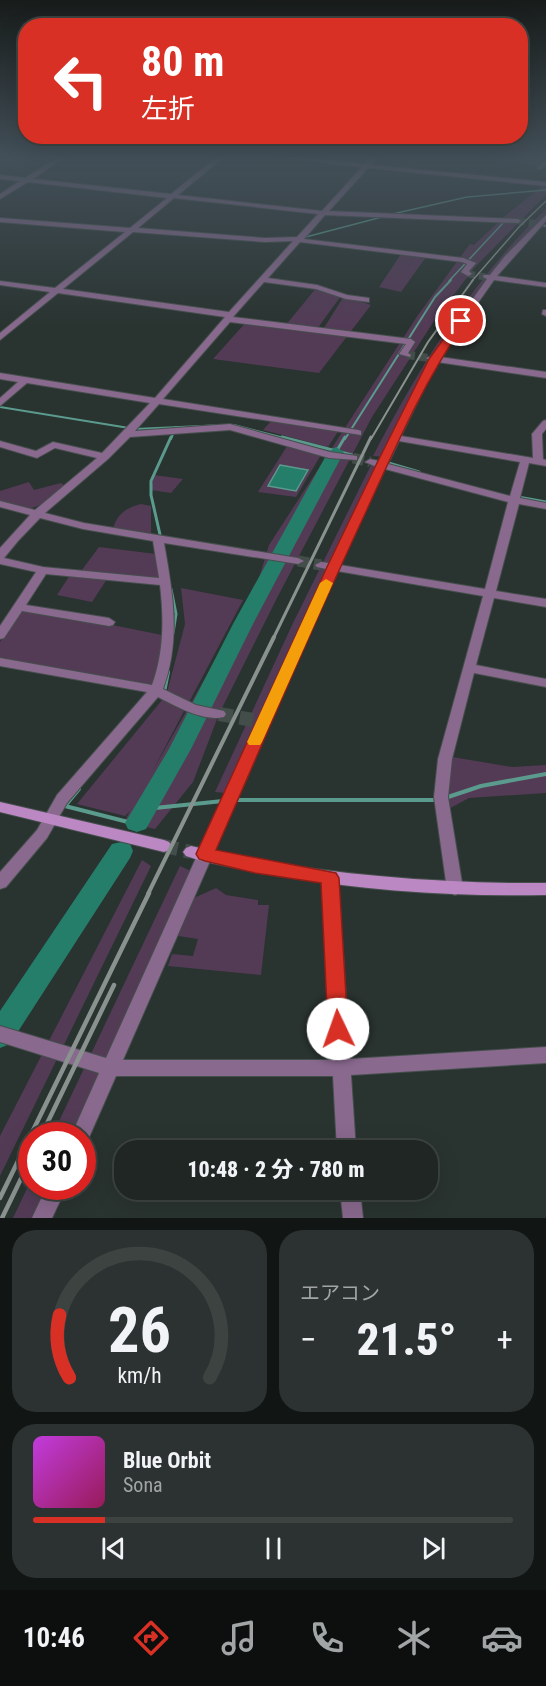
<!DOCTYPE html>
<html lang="ja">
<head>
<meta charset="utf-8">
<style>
	:root { --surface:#1f2624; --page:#2c3231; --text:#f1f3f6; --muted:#a1a5a6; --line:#3c4341; --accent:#d93025 }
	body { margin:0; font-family:"Roboto Condensed","Noto Sans JP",sans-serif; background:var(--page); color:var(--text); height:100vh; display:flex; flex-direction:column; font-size:22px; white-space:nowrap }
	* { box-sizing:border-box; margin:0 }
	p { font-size:20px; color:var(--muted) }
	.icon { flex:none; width:33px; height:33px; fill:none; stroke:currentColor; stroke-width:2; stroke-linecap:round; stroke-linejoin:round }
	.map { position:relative; height:1218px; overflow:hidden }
	.side { display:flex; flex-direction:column; gap:12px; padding:12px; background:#111514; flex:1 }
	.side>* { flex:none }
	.guide { position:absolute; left:18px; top:18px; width:510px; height:126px; border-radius:24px; box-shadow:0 6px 24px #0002,0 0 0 2px var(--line); background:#d93025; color:#fff; overflow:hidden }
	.speed { position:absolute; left:18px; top:1122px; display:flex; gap:12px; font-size:30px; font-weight:700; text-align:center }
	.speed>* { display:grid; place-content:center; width:78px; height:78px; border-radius:50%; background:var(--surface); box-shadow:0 6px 24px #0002,0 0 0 2px var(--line); line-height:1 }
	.speed .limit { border:9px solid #d22; background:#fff; color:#111 }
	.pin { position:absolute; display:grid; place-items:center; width:51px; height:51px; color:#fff; margin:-26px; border:3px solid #fff; border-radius:50%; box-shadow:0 2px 6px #0007 }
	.me { position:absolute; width:66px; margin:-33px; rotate:357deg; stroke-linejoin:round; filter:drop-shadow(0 0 4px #0008) }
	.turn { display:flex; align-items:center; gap:21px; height:126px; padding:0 24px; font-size:27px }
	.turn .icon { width:78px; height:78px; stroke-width:2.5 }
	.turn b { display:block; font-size:42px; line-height:51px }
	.big { font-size:45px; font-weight:800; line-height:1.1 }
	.side .tile { flex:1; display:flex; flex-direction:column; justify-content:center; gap:9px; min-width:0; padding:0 21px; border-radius:24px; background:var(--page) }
	.side .dial { align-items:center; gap:0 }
	.dial svg { height:156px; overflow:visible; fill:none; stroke:var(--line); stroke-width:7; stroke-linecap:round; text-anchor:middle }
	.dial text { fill:var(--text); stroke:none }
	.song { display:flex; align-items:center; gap:18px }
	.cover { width:72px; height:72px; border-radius:9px; background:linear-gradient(135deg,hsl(290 70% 55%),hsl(330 70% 35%)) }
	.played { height:6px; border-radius:3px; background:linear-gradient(90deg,var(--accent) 15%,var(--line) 15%) }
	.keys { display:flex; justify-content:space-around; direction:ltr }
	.heat { display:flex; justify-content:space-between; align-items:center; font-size:33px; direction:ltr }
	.side .tiles { flex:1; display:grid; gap:12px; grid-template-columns:1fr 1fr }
	.tile:last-child { grid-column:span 2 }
	.trip { position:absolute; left:114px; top:1140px; width:324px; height:60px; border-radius:24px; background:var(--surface); box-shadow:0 6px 24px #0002,0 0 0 2px var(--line); font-weight:800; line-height:60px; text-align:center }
	.tabs { display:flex; height:96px; justify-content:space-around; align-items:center; background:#0c0f0e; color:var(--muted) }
	.tabs .icon { width:42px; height:42px }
	.tabs .current { color:var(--accent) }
	.tabs b { font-size:27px; color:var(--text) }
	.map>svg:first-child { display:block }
	.green { fill:#533b56 }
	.water { fill:#257e6a; stroke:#5b9b8d; stroke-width:1.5 }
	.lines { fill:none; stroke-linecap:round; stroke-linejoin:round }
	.stream-far3 { stroke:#5b9b8d; stroke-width:1.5 }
	.stream-far2 { stroke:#5b9b8d; stroke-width:2 }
	.stream-far1 { stroke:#5b9b8d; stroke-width:3 }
	.stream { stroke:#5b9b8d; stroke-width:4 }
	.river { fill:#257e6a; fill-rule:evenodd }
	.street-tunnel-far3 { stroke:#434d4a; stroke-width:7; stroke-dasharray:7 4; stroke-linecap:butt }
	.street-tunnel-far2 { stroke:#434d4a; stroke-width:8; stroke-dasharray:8 4.5; stroke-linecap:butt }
	.street-tunnel-far1 { stroke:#434d4a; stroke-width:11; stroke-dasharray:11 5; stroke-linecap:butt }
	.street-tunnel { stroke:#434d4a; stroke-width:14; stroke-dasharray:14 7; stroke-linecap:butt }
	.secondary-tunnel { stroke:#434d4a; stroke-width:14; stroke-dasharray:14 7; stroke-linecap:butt }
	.street-casing { stroke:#454f4c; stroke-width:2 }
	.secondary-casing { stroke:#454f4c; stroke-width:2 }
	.street { fill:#89698e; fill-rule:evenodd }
	.secondary { fill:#bb88c3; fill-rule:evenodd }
	.rail-far4 { stroke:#89928f; stroke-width:1.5 }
	.rail-far3 { stroke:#89928f; stroke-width:2 }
	.rail-far2 { stroke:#89928f; stroke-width:3 }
	.rail-far1 { stroke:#89928f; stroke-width:4 }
	.rail { stroke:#89928f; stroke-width:4.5 }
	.route { fill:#d93025; stroke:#8d1f18; stroke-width:1.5 }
	.slow { fill:#f59e0b }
</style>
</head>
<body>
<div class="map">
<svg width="546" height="1218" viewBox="0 0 546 1218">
	<rect width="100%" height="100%" fill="#293330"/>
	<!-- green -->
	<g class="green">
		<path d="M484,157H546V162L541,166L483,160Z"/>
		<path d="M546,183V195L475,267L436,318L372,417L278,596L219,714L193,782L155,829L124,822L130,811L125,816L77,804L162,700L184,711L152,772L256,588L269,545L418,315L470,244L474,245L505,216Z"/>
		<path d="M546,209V218L541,224H546V228L537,227L508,258L435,358L386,457L373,456C420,366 472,280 546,209Z"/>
		<path d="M401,254L426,257L401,292L379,287Z"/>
		<path d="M317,287L341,296L317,329L322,331L344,296L371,305L319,373L213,359L247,321L285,326Z"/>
		<path d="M272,420L339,430L328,447L263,430Z"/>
		<path d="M289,443L322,453L296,497L258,492Z"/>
		<path d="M372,463L381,465L227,793L215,792L293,623Z"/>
		<path d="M154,475L183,479L171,493L151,490Z"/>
		<path d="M29,482L34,490L61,483L65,486C39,507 35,514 0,504V491Z"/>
		<path d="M141,504L151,506V533L112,531C117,514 125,508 141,504Z"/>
		<path d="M99,547L156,554L161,581L79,574Z"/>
		<path d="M70,575L107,579L92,602L57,595Z"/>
		<path d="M181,588L243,600L187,706L166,696L185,624Z"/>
		<path d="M23,607L162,635V676L157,688L0,662V642Z"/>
		<path d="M446,756L512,767L546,765V793L469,798L443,812Z"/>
		<path d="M142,860L151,866L0,1176V1136Z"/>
		<path d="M180,866L193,872L78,1135L52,1136Z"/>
		<path d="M216,888L226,895L258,900V905H269L261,975L168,966L172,954L193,956L198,939L178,936L194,898Z"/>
		<path d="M31,1180L32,1186L56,1187L42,1218H13Z"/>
	</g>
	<!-- water -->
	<path class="water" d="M280,465L308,470L296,491L268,486Z"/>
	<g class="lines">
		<!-- stream-far3 -->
		<g class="stream-far3">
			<path d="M388,215L467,197L546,190"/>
			<path d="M543,225L546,226"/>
			<path d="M302,238L382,217"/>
			<path d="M449,281L503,223"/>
		</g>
		<!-- stream-far2 -->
		<g class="stream-far2">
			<path d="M0,407L129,428"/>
			<path d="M234,425L288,439"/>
			<path d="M135,429L224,425"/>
			<path d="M171,439L176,427"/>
			<path d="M345,439L435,297L451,280"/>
		</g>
		<!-- stream-far1 -->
		<g class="stream-far1">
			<path d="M282,437L352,455"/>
			<path d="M336,452L345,437"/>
			<path d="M385,462L419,472"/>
			<path d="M518,497L546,502"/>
			<path d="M161,539L151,495V481L171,437"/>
			<path d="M171,589L176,614L173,633"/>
		</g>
		<!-- stream -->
		<g class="stream">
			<path d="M164,692L168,672"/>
			<path d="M79,789L65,806L132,823L145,809L223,801"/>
			<path d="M445,798L481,786L546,774"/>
			<path d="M235,800H436"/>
		</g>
		<!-- river -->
		<g class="river">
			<path d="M336,447L344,452L253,624L191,749L146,829L137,832L128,829L125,823L169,749L233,624L328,452Z"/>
			<path d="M121,842L130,844L133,851L130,858L10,1044L0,1048V1011L112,844Z"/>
		</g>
		<!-- street-tunnel-far3 -->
		<g class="street-tunnel-far3">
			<path d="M518,221L540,224"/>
			<path d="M468,274L486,277"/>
		</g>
		<!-- street-tunnel-far2 -->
		<path class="street-tunnel-far2" d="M407,355L429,358"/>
		<!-- street-tunnel-far1 -->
		<g class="street-tunnel-far1">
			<path d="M353,458L370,462"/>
			<path d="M298,561L321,565"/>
		</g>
		<!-- street-tunnel -->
		<path class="street-tunnel" d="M219,714L253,720"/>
		<!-- secondary-tunnel -->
		<path class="secondary-tunnel" d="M164,846L191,852"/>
		<defs>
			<g id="street">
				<path d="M58,157H65L33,179L171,194L217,157H224L178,195L322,211L362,167L274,157H296L365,164L372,157H378L371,165L546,182V186L368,168L329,211L518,219L521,221L518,223L325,215L304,239L463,258L476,263L469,271L472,274L468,276L461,272L467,264L462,262L300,242L268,278L317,285L347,295L369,298V302L346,299L316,289L264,282L233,317L411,339L415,342L408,353L411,355L410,357L399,354L406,344L230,322L163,399L358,430L361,431V435L159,404L135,431L230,424L330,452L357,456V460L329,458L230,430L130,437L108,459L45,513L84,523L298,558L304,561L298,564L164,543C173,593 181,640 163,689L196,705L224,711L226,714L224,717C204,722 175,706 158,697L67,803L47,838L6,887L0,889V872L37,830L57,795L147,692L0,666V658L152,685C164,652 164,619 160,585L46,574L26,605L109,618L115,622L113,625L109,626L22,611L4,638L0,639V626L36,572L0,564V548L30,515L0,507V501L35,510L97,458L55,448L37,458L0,447V441L36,451L53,442L102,453L150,403L27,383L0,406V398L18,382L0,379V373L155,398L225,317L58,293L0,340V333L50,292L0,285V281L55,288L125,232L0,222V218L130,228L167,198L28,182L0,199V194L20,181L0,179V175L25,178ZM174,198L318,214L297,237L265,238L138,228ZM133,232L265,242L293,241L229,312L63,289ZM40,518L83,529L153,541L159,578L43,567L4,558L18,541Z"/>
				<path d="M546,160V165L541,169H537V167Z"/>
				<path d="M546,215V221L497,276L546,283V287L494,280L440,357L546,372V378L437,362L401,436L533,458L532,434L543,421L546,420V429L542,434L543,459L546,460V466L529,463L520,498L546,503V509L519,504L496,591L546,599V607L494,598L476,665L546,679V687L474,673L452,759L448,797L463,889L461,893L455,895L449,893L447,889L434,797L438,759L483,596L337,571L123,1060H332L322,878L324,874L330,872L336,874L338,878L350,1059L546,1047V1063L351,1075L356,1150H337L333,1076H116L87,1142L82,1144V1136H71L99,1073L0,1042V1026L106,1058L326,569L317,567L315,565L321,562L329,563L377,467L365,462L370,459L379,461L429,360L426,358L432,356L487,279L483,277L484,275H490L505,256ZM399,441L520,462L510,496L388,464ZM385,469L508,502L485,589L340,565Z"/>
				<path d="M543,310H546V316L542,314Z"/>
				<path d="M47,1186H67L52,1218H32Z"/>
				<path d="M340,1190H360L363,1218H343Z"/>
			</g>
			<g id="secondary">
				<path d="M0,802L164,840L169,842L172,846L169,850L164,852L0,812Z"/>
				<path d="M191,846C211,850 230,855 249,859C348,876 446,884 546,883V895C457,897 368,891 280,876C249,870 216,866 186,856L183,852L186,848Z"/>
			</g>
		</defs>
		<!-- street casing -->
		<use href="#street" class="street-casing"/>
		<!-- secondary casing -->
		<use href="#secondary" class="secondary-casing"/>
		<!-- street -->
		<use href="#street" class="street"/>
		<!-- secondary -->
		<use href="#secondary" class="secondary"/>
		<!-- rail-far4 -->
		<path class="rail-far4" d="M472,281L519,227L546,201"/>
		<!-- rail-far3 -->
		<path class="rail-far3" d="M371,439L428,342L473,280"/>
		<!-- rail-far2 -->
		<path class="rail-far2" d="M273,639L371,437"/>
		<!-- rail-far1 -->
		<path class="rail-far1" d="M148,894L274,637"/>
		<!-- rail -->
		<g class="rail">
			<path d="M41,1136L114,985"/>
			<path d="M0,1198L149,893"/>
			<path d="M2,1218L32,1156"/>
		</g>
	</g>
	<!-- sky -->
	<linearGradient id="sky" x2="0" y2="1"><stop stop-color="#171c1a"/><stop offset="0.48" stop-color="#435059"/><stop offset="1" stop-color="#435059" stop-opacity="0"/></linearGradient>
	<rect width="546" height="328" fill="url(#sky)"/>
	<!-- route -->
	<path class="route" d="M458,319L466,321C424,381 395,448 365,514C313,625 265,738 216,850L336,873L339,878L348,1029L345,1035L338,1038L331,1035L328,1029L321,883L255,873L205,861L199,859L196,854L327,567L376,465L429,359Z"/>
	<!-- slow -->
	<path class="slow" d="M326,579L333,583L262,742L260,745H249L247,742L320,583Z"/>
</svg>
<div class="speed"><div class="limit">30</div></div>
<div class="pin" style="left:461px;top:321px;background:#d93025"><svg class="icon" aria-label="arrive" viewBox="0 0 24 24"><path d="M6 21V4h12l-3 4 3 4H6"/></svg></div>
<svg class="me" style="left:338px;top:1029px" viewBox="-20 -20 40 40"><circle r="19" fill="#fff"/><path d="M0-13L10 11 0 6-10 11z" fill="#d93025"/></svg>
<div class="trip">10:48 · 2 分 · 780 m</div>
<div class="guide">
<div class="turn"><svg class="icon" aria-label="left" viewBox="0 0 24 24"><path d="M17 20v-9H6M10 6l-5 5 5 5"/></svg><div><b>80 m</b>左折</div></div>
</div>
</div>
<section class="side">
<div class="tiles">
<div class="tile dial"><svg viewBox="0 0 100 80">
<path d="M14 69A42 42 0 1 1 86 69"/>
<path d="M14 69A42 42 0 0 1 9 37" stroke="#d93025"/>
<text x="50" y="56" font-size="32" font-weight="700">26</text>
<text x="50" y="72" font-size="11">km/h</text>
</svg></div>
<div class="tile"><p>エアコン</p>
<div class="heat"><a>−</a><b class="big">21.5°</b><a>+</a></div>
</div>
<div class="tile">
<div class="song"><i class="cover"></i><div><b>Blue Orbit</b><p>Sona</p></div></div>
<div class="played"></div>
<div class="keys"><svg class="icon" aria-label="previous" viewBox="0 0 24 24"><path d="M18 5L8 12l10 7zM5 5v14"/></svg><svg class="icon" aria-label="pause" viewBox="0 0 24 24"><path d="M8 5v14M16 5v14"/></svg><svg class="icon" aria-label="next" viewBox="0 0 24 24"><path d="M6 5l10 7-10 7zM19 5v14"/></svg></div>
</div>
</div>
</section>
<nav class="tabs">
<b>10:46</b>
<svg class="icon current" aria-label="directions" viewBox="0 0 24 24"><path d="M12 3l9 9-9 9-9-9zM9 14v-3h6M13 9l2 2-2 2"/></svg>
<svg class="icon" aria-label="music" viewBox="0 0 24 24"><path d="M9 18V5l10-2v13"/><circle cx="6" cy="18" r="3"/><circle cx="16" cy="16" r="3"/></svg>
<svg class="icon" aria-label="phone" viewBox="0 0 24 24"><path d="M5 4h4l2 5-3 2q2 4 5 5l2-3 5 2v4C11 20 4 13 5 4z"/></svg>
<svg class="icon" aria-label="climate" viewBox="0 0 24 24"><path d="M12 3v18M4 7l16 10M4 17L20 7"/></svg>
<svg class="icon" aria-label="car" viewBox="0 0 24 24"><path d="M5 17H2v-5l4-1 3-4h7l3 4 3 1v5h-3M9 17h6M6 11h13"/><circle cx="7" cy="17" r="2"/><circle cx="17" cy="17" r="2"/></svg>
</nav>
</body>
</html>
